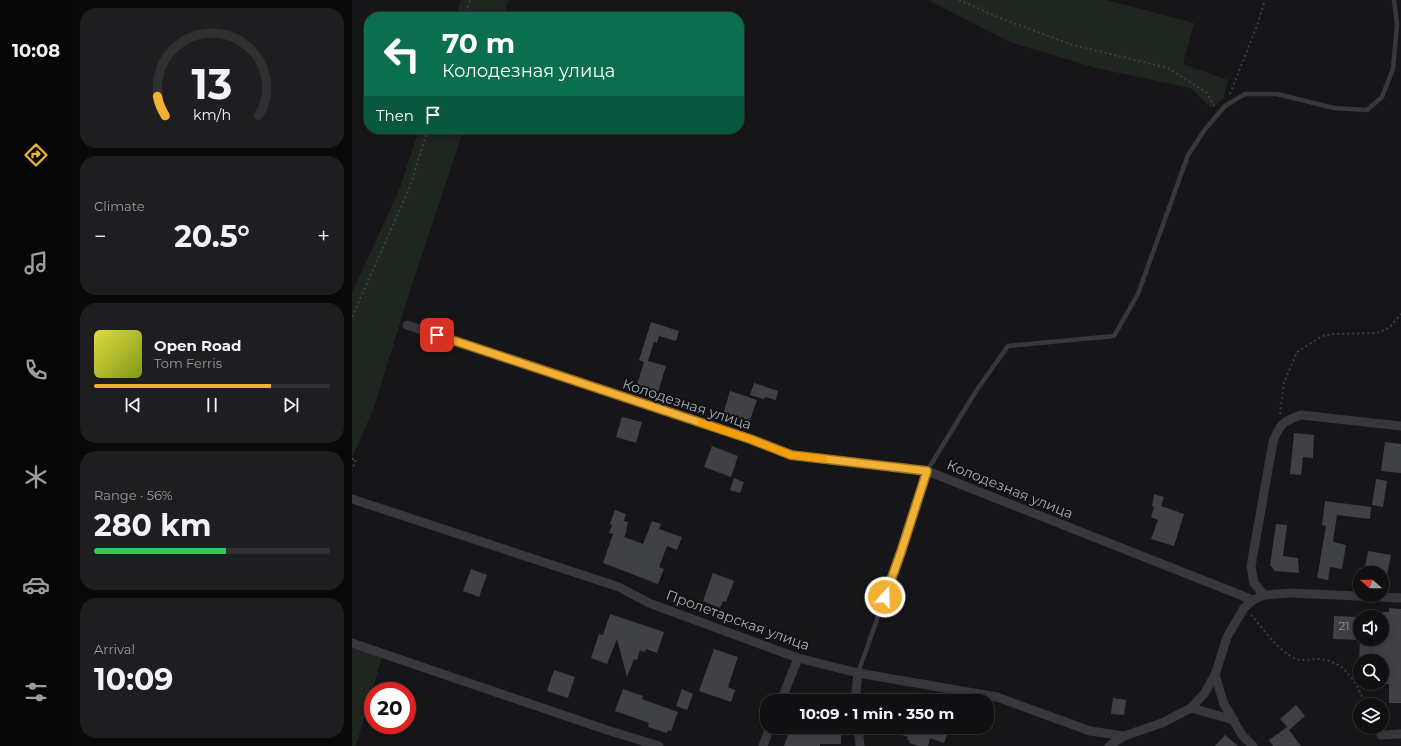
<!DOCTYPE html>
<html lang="en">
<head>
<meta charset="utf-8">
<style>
	:root { --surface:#101012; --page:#1e1e20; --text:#f1f3f6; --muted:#9c9d9f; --line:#303032; --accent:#f2b134 }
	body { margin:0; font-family:Montserrat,sans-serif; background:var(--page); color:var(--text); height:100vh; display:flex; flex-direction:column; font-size:15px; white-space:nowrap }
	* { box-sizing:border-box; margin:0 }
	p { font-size:13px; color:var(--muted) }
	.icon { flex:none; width:22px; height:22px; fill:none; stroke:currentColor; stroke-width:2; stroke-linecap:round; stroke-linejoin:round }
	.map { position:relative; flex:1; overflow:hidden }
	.details { display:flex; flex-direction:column; gap:8px; padding:8px; background:#09090a; width:280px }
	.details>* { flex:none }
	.banner { position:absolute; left:12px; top:12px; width:380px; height:122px; border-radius:16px; box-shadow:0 2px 10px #0003,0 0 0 1px var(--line); background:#0b6e4f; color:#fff; overflow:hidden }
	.needle { width:26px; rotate:291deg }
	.fabs { position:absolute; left:1001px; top:566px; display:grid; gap:8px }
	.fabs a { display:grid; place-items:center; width:36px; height:36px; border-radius:50%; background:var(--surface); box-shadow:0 2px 10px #0003,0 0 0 1px var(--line); font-size:20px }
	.speed { position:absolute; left:12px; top:682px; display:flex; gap:8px; font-size:20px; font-weight:700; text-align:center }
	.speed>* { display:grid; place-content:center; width:52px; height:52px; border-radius:50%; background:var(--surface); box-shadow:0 2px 10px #0003,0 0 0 1px var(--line); line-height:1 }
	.speed .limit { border:6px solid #d22; background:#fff; color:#111 }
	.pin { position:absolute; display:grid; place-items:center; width:34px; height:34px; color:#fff; margin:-17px; border-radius:8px; box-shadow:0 2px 6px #0006 }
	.me { position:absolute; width:44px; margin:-22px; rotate:20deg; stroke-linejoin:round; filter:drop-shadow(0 0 3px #0008) }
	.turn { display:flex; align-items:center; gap:14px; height:84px; padding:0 12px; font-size:18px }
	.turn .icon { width:52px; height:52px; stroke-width:2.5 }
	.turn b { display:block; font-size:28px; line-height:34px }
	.then { display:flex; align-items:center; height:38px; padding:0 12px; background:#0003; gap:8px; font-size:15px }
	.big { font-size:30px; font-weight:700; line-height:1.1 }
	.details .widget { flex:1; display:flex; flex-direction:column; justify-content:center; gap:6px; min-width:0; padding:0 14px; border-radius:16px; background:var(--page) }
	.details .dial { align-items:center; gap:0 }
	.dial svg { height:104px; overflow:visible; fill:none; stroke:var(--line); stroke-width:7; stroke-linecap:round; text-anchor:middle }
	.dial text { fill:var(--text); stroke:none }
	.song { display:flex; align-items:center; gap:12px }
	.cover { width:48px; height:48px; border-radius:6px; background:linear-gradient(135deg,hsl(60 70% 55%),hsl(70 70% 35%)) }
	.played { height:4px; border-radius:2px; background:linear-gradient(90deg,var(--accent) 75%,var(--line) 75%) }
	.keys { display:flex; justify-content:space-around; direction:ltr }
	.heat { display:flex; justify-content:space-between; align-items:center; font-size:22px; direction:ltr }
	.charge { height:6px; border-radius:3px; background:linear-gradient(90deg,#34c759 56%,var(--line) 0) }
	.trip { position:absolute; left:408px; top:694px; width:234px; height:40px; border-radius:16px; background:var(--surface); box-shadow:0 2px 10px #0003,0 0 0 1px var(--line); font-weight:700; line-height:40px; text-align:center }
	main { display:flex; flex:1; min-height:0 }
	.tabs { display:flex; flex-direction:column; width:72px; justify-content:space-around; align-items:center; background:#060607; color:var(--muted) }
	.tabs .icon { width:28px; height:28px }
	.tabs .on { color:var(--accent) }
	.tabs b { font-size:18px; color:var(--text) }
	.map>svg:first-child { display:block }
	.green { fill:#1e261f }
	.building { fill:#404145 }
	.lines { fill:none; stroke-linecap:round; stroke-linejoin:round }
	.path { stroke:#3d3f44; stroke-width:2; stroke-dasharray:2 3; stroke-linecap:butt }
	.lane { stroke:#37383d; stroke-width:4.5 }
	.street { stroke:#37383d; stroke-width:9 }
	.route-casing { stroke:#9d7322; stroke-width:10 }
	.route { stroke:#f2b134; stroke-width:7 }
	.slow { stroke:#f59e0b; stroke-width:7 }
	.labels { text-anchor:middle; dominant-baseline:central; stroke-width:4; stroke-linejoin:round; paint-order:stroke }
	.number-label { font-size:12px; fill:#8e929b }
	.street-label { font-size:14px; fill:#a8adb8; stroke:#111113 }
</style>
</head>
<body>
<main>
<nav class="tabs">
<b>10:08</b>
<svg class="icon on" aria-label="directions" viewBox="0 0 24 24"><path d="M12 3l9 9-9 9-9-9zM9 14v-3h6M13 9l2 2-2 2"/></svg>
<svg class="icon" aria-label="music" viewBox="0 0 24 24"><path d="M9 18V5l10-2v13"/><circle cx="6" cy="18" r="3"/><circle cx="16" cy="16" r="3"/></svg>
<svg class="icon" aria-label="phone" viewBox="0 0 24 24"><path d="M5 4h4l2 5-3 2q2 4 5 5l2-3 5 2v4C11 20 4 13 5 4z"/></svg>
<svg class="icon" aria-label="climate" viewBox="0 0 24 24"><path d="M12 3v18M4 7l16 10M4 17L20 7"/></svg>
<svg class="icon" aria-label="car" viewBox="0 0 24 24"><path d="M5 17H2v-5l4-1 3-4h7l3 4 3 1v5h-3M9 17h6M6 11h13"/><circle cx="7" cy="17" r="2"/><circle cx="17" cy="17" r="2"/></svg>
<svg class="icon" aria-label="filters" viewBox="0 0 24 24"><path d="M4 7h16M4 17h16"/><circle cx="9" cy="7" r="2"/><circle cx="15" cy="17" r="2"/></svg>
</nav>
<section class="details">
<div class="widget dial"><svg viewBox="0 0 100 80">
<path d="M14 69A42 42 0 1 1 86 69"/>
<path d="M14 69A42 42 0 0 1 8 54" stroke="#f2b134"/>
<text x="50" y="56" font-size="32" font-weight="700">13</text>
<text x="50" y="72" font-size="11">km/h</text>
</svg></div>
<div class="widget"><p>Climate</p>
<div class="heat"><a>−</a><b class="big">20.5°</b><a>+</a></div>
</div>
<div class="widget">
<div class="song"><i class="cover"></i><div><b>Open Road</b><p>Tom Ferris</p></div></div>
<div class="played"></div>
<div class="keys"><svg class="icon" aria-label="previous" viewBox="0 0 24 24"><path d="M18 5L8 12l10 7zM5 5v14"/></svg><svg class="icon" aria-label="pause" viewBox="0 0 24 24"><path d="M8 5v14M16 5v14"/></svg><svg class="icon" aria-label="next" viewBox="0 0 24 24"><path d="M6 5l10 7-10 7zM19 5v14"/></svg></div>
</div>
<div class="widget"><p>Range · 56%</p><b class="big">280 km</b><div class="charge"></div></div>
<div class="widget"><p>Arrival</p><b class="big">10:09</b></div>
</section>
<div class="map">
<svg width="1049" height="746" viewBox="0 0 1049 746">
	<rect width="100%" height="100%" fill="#161618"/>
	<!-- green -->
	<g class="green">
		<path d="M109,0H157L151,17H103Z"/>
		<path d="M576,0H754L842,23L831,64L876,80L872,98L859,108L838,88L744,68L658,42Z"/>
		<path d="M67,129H112L57,294L22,407L0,458V293L48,188Z"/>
		<path d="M0,648L30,657L4,746H0Z"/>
	</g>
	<!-- building -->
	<g class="building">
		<path d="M299,322L327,331L324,341L307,336L305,343L302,342L296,361L314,366L305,395L284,388L292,362L287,360Z"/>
		<path d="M402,383L426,391L424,400L413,397L412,399L398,395Z"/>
		<path d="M378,391L405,400L397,423L371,415Z"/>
		<path d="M270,417L290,422L284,443L264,437Z"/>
		<path d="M942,433L962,435L961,458L951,457L949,475L938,474Z"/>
		<path d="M1033,442L1049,444V473L1029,471Z"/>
		<path d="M360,446L386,456L379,477L352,467Z"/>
		<path d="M382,478L392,482L388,493L378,490Z"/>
		<path d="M1024,479L1035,481L1031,507L1020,505Z"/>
		<path d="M802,494L812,497L809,506L832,514L822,546L799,539L806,520L799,517L802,507L800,506Z"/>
		<path d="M973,501L1019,507L1018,519L985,515L981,542L994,545L990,569L978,567L976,580L965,578L974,526L970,525Z"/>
		<path d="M263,510L274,514L272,521L276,522L274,530L275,531L272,537L291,544L300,521L309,524L307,529L330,537L325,550L315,546L307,567L312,569L306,584L251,563L261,534L257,533L260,525L258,524Z"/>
		<path d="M924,524L935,525L931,556L946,558L947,573L923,571L918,565Z"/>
		<path d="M1016,551L1039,555L1035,575L1030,574V573L1012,572Z"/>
		<path d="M119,569L135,575L127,597L111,591Z"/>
		<path d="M361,573L382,581L374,602L371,601L368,608L351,601Z"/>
		<path d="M1037,608L1049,609V703H1037V684H1032L1033,668H1030V661H1007L1008,640L981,639L982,616L1008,617V639H1030L1031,612H1037Z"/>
		<path d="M258,614L312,632L305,653L294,649L293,652L288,650L285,660L282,659L275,677L265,639L255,664L239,658L247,634L251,635Z"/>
		<path d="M362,649L386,657L376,687L383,690L379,702L347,691Z"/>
		<path d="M202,670L223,677L216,698L195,691Z"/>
		<path d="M271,689L291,696L290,699L326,712L319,731L316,730L315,733L296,727L297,723L263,711Z"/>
		<path d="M330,689L341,694L335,710L324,706Z"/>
		<path d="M761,698L774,700L772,715L759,714Z"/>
		<path d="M944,705L953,716L937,730L949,746H921L917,740L935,727L928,719Z"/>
		<path d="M466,727H489V744H468V746H432L437,732L466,731Z"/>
		<path d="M531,727H598L592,743L578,738L576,746H567L557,743L558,741L555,740L556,737L531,729Z"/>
		<path d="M873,735L886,746H863Z"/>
	</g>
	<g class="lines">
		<!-- path -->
		<g class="path">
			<path d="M607,0L653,20L721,45L816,68L854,92L863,107"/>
			<path d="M113,17L118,0"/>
			<path d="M878,94L906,23L913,0"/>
			<path d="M0,317L57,189L76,129"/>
			<path d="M928,414L932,383L945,352L970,336L981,334L1025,333L1037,328L1049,314"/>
			<path d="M0,459H4L0,470"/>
			<path d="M899,615C912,630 925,649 942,658C949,662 960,659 967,659C994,661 1004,683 1014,705"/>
		</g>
		<!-- lane -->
		<path class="lane" d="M506,673L549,552L575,471L624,391L656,346L762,336L786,294L836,155L854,128L873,106L893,94H925L982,108L1015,110L1030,97L1041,69L1045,25L1042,0"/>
		<!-- street -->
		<g class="street">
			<path d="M55,325L398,439L439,455L575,471L901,600"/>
			<path d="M0,499L267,587L297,603L446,658L506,673L645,697L738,731L772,736L810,723L839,708L852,694L863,675"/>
			<path d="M912,595L902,583L899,566L921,442C927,425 931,421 949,415L1049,426"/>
			<path d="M0,643L255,730L307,746"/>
			<path d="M429,701L446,658"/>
			<path d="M503,701L506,673"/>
			<path d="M839,708L882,720"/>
			<path d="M506,727L508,746"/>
			<path d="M1029,735L1049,734"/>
			<path d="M411,746L418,727"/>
			<path d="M757,746L772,736"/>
			<path d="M901,746L890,735L872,704L863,675L875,637L892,608L901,600L912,595L939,593L1049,598"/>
		</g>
	</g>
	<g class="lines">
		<defs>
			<path id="route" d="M85,335L398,439L439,455L575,471L549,552L533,597"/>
		</defs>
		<!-- route casing -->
		<use href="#route" class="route-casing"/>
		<!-- route -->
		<use href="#route" class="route"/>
		<!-- slow -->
		<path class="slow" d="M349,423L398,439L439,455L472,459"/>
	</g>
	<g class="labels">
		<!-- number labels -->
		<g class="number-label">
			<text x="992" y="625">21</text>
		</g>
		<!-- street labels -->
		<g class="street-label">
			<text transform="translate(335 404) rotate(18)">Колодезная улица</text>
			<text transform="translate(658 489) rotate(22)">Колодезная улица</text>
			<text transform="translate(386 620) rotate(20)">Пролетарская улица</text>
		</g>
	</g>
</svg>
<div class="fabs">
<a><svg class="needle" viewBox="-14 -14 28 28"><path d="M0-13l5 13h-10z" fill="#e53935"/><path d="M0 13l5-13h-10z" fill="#9c9d9f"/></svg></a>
<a><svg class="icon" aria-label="sound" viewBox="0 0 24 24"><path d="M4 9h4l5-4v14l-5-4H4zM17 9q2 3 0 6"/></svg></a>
<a><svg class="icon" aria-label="search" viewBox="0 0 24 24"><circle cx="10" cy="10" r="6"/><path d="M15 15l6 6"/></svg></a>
<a><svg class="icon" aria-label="layers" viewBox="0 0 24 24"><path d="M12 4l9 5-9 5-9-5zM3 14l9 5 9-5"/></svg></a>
</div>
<div class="speed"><div class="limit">20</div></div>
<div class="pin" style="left:85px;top:335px;background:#d93025"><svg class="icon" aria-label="arrive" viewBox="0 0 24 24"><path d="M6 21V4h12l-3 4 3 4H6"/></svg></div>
<svg class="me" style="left:533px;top:597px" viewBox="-20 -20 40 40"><circle r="17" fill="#f2b134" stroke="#fff" stroke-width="3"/><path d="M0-11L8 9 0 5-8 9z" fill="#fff"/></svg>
<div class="trip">10:09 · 1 min · 350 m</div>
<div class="banner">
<div class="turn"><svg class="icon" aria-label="left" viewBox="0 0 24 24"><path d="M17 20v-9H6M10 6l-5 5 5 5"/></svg><div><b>70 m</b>Колодезная улица</div></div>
<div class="then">Then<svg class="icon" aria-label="arrive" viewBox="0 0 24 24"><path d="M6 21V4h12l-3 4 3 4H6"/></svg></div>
</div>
</div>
</main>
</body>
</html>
